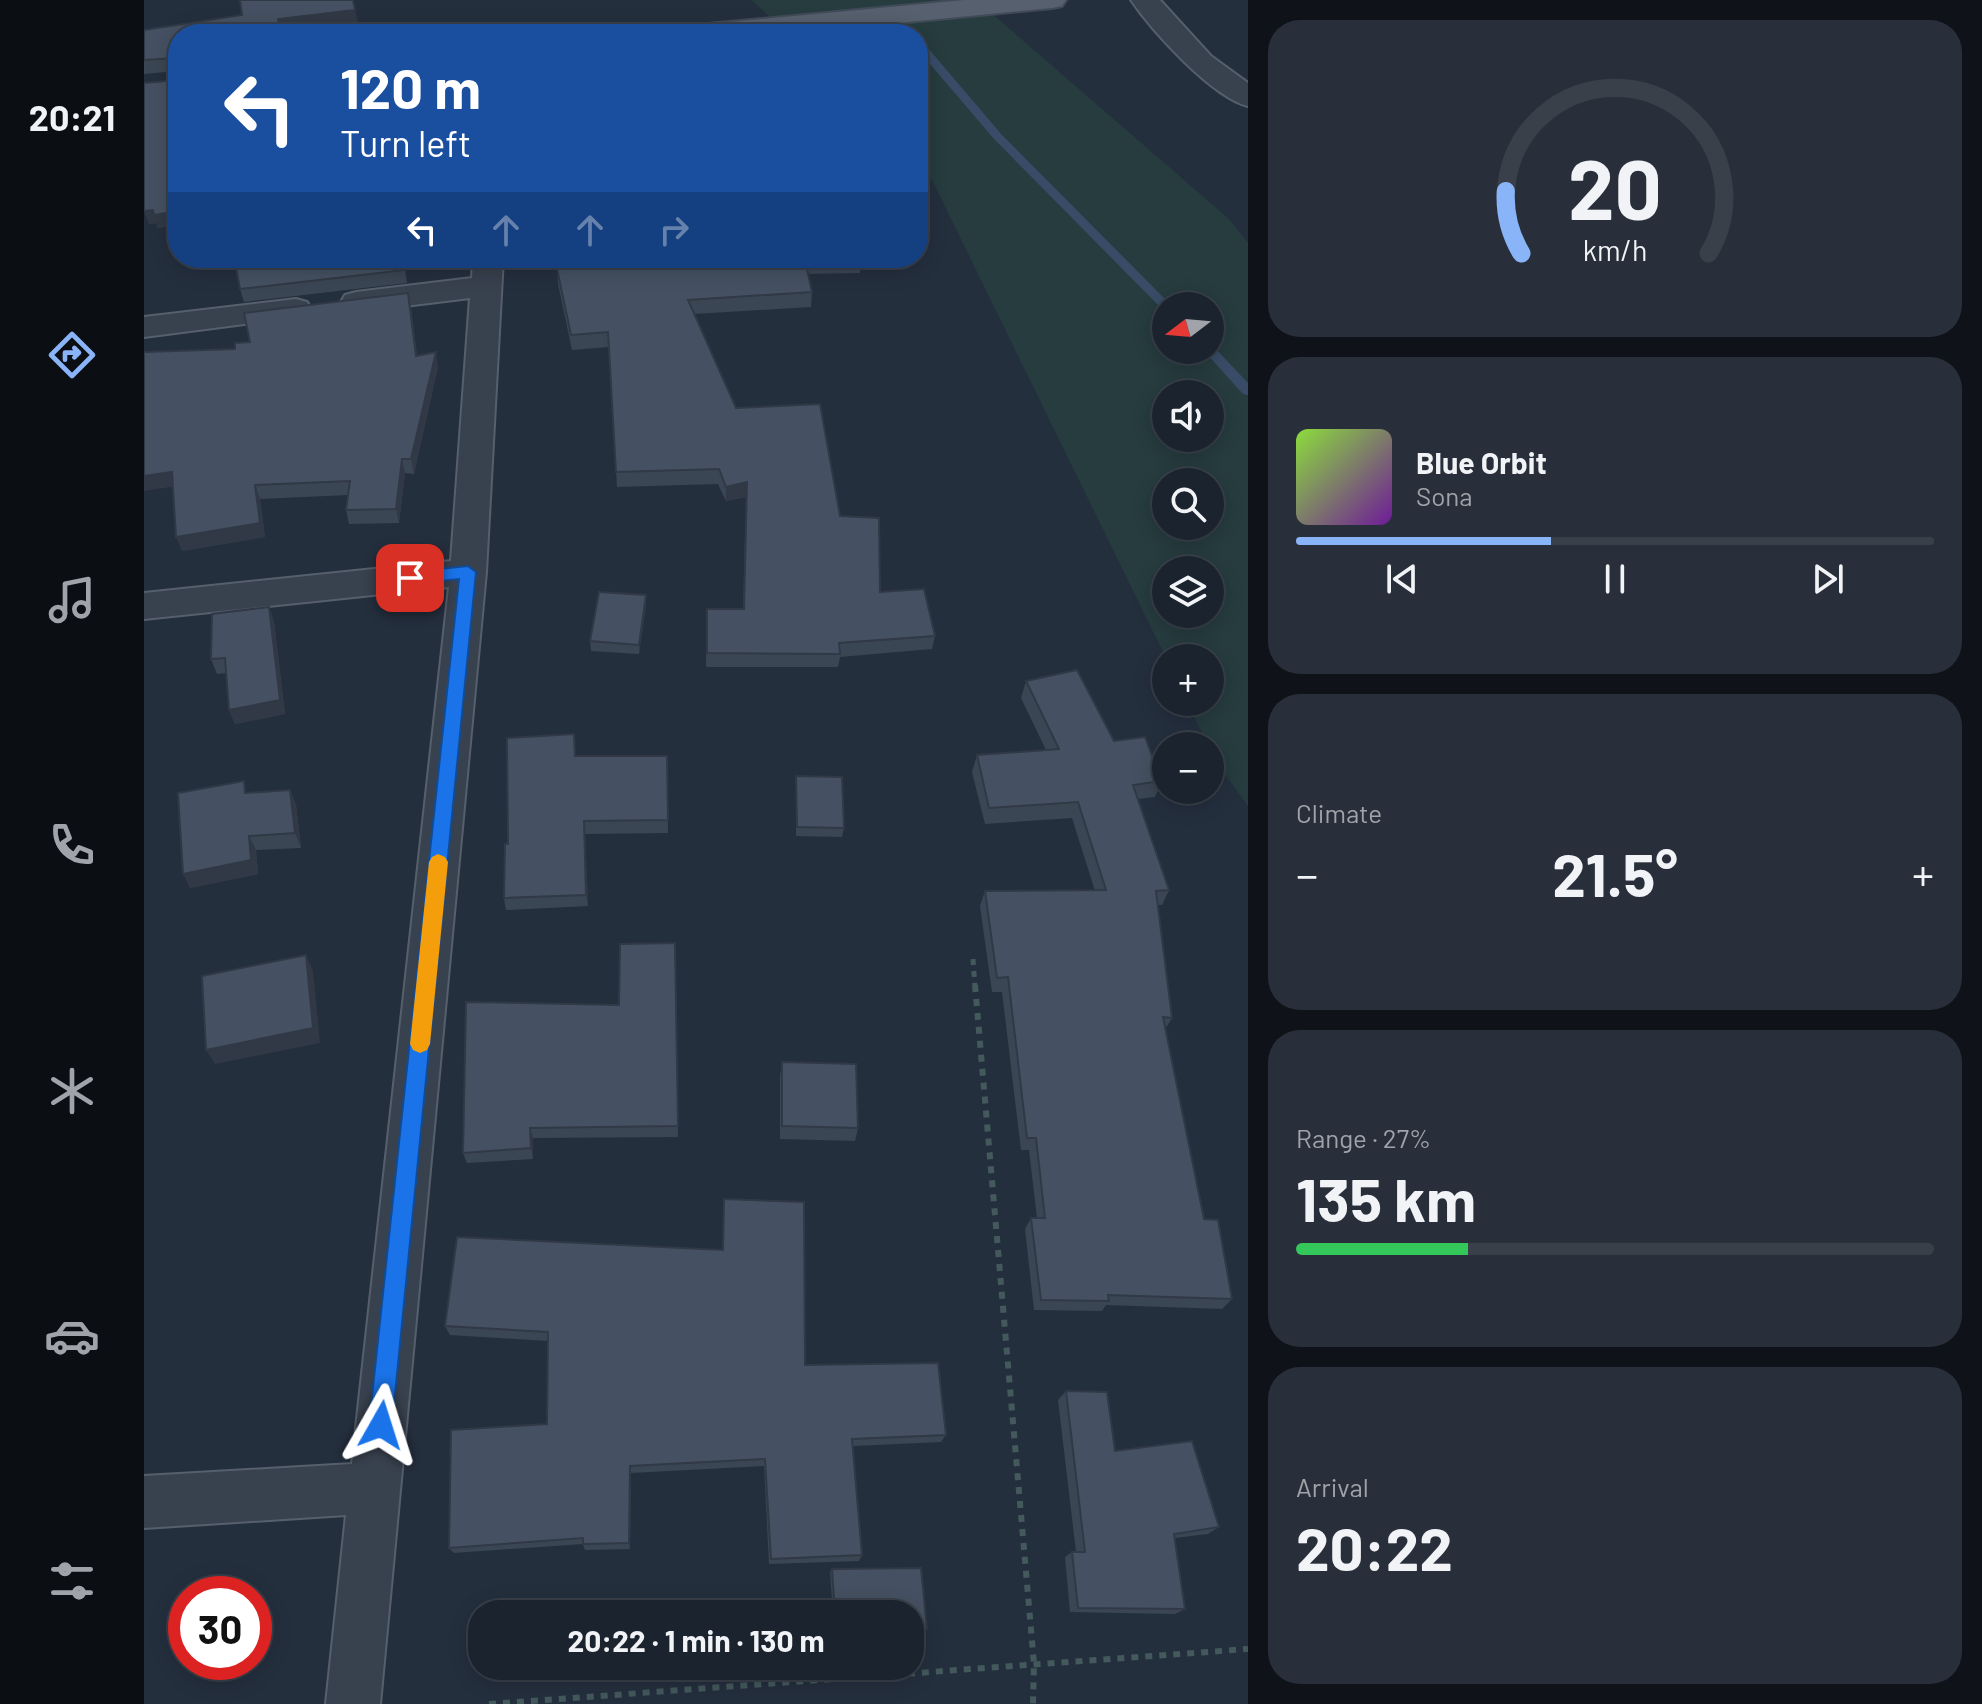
<!DOCTYPE html>
<html lang="en">
<head>
<meta charset="utf-8">
<style>
	:root { --surface:#1b232e; --page:#282f3a; --text:#f1f3f6; --muted:#a0a4aa; --line:#39404a; --accent:#8ab4f8 }
	body { margin:0; font-family:Barlow,sans-serif; background:var(--page); color:var(--text); height:100vh; display:flex; flex-direction:column; font-size:30px; white-space:nowrap }
	* { box-sizing:border-box; margin:0 }
	p { font-size:26px; color:var(--muted) }
	.icon { flex:none; width:44px; height:44px; fill:none; stroke:currentColor; stroke-width:2; stroke-linecap:round; stroke-linejoin:round }
	.map { position:relative; flex:1; overflow:hidden }
	.side { display:flex; flex-direction:column; gap:20px; padding:20px; background:#0f1319; width:734px }
	.side>* { flex:none }
	.guide { position:absolute; left:24px; top:24px; width:760px; height:244px; border-radius:32px; box-shadow:0 4px 20px #0003,0 0 0 2px var(--line); background:#1a4fa0; color:#fff; overflow:hidden }
	.needle { width:52px; rotate:254deg }
	.buttons { position:absolute; left:1008px; top:292px; display:grid; gap:16px }
	.buttons a { display:grid; place-items:center; width:72px; height:72px; border-radius:50%; background:var(--surface); box-shadow:0 4px 20px #0003,0 0 0 2px var(--line); font-size:40px }
	.speed { position:absolute; left:24px; top:1576px; display:flex; gap:16px; font-size:40px; font-weight:700; text-align:center }
	.speed>* { display:grid; place-content:center; width:104px; height:104px; border-radius:50%; background:var(--surface); box-shadow:0 4px 20px #0003,0 0 0 2px var(--line); line-height:1 }
	.speed .limit { border:12px solid #d22; background:#fff; color:#111 }
	.pin { position:absolute; display:grid; place-items:center; width:68px; height:68px; color:#fff; margin:-34px; border-radius:16px; box-shadow:0 4px 12px #0006 }
	.me { position:absolute; width:88px; margin:-44px; rotate:6deg; stroke-linejoin:round; filter:drop-shadow(0 0 6px #0008) }
	.turn { display:flex; align-items:center; gap:28px; height:168px; padding:0 40px; font-size:36px }
	.turn .icon { width:104px; height:104px; stroke-width:2.5 }
	.turn b { display:block; font-size:56px; line-height:68px }
	.lanes { display:flex; align-items:center; height:76px; padding:0 40px; background:#0003; justify-content:center; gap:40px; direction:ltr }
	.lanes .off { opacity:.35 }
	.big { font-size:60px; font-weight:700; line-height:1.1 }
	.side .tile { flex:1; display:flex; flex-direction:column; justify-content:center; gap:12px; min-width:0; padding:0 28px; border-radius:32px; background:var(--page) }
	.side .dial { align-items:center; gap:0 }
	.dial svg { height:208px; overflow:visible; fill:none; stroke:var(--line); stroke-width:7; stroke-linecap:round; text-anchor:middle }
	.dial text { fill:var(--text); stroke:none }
	.song { display:flex; align-items:center; gap:24px }
	.cover { width:96px; height:96px; border-radius:12px; background:linear-gradient(135deg,hsl(90 70% 55%),hsl(280 70% 35%)) }
	.played { height:8px; border-radius:4px; background:linear-gradient(90deg,var(--accent) 40%,var(--line) 40%) }
	.keys { display:flex; justify-content:space-around; direction:ltr }
	.heat { display:flex; justify-content:space-between; align-items:center; font-size:44px; direction:ltr }
	.charge { height:12px; border-radius:6px; background:linear-gradient(90deg,#34c759 27%,var(--line) 0) }
	.trip { position:absolute; left:324px; top:1600px; width:456px; height:80px; border-radius:32px; background:var(--surface); box-shadow:0 4px 20px #0003,0 0 0 2px var(--line); font-weight:700; line-height:80px; text-align:center }
	main { display:flex; flex:1; min-height:0 }
	.menu { display:flex; flex-direction:column; width:144px; justify-content:space-around; align-items:center; background:#0b0e12; color:var(--muted) }
	.menu .icon { width:56px; height:56px }
	.menu .active { color:var(--accent) }
	.menu b { font-size:36px; color:var(--text) }
	.map>svg:first-child { display:block }
	.green { fill:#263c3f; fill-rule:evenodd }
	.lines { fill:none; stroke-linecap:round; stroke-linejoin:round }
	.stream { fill:#394c67; fill-rule:evenodd }
	.minor-casing { stroke:#565f6c; stroke-width:4 }
	.tertiary-casing { stroke:#565f6c; stroke-width:4 }
	.primary-casing { stroke:#414a57; stroke-width:4 }
	.path-far1 { stroke:#44595c; stroke-width:5; stroke-dasharray:6 6; stroke-linecap:butt }
	.path { stroke:#44595c; stroke-width:6; stroke-dasharray:7 7; stroke-linecap:butt }
	.minor { fill:#38414e; fill-rule:evenodd }
	.tertiary { fill:#38414e; fill-rule:evenodd }
	.primary { fill:#56606e; fill-rule:evenodd }
	.wall { fill:#3b4654 }
	.shaded-wall { fill:#303945 }
	.building { fill:#455162; stroke:#303945; stroke-width:2 }
	.route { fill:#1a73e8; stroke:#114b97; stroke-width:2 }
	.slow { fill:#f59e0b }
</style>
</head>
<body>
<main>
<nav class="menu">
<b>20:21</b>
<svg class="icon active" aria-label="directions" viewBox="0 0 24 24"><path d="M12 3l9 9-9 9-9-9zM9 14v-3h6M13 9l2 2-2 2"/></svg>
<svg class="icon" aria-label="music" viewBox="0 0 24 24"><path d="M9 18V5l10-2v13"/><circle cx="6" cy="18" r="3"/><circle cx="16" cy="16" r="3"/></svg>
<svg class="icon" aria-label="phone" viewBox="0 0 24 24"><path d="M5 4h4l2 5-3 2q2 4 5 5l2-3 5 2v4C11 20 4 13 5 4z"/></svg>
<svg class="icon" aria-label="climate" viewBox="0 0 24 24"><path d="M12 3v18M4 7l16 10M4 17L20 7"/></svg>
<svg class="icon" aria-label="car" viewBox="0 0 24 24"><path d="M5 17H2v-5l4-1 3-4h7l3 4 3 1v5h-3M9 17h6M6 11h13"/><circle cx="7" cy="17" r="2"/><circle cx="17" cy="17" r="2"/></svg>
<svg class="icon" aria-label="filters" viewBox="0 0 24 24"><path d="M4 7h16M4 17h16"/><circle cx="9" cy="7" r="2"/><circle cx="15" cy="17" r="2"/></svg>
</nav>
<div class="map">
<svg width="1104" height="1704" viewBox="0 0 1104 1704">
	<rect width="100%" height="100%" fill="#242f3e"/>
	<!-- green -->
	<path class="green" d="M608,0H832L1085,219L1104,243V806L1072,762L1043,702H1066V658H1022L789,182L774,167V34H643ZM1022,306H1066V350H1022ZM1022,394H1066V438H1022ZM1022,482H1066V526H1022ZM1022,570H1066V614H1022Z"/>
	<g class="lines">
		<!-- stream -->
		<g class="stream">
			<path d="M759,28H767L771,34H761Z"/>
			<path d="M774,40L778,41L858,135L1028,306H1022V310L1018,309L850,139L774,50Z"/>
			<path d="M1066,346L1070,347L1104,383V395L1099,394L1062,353L1060,350H1066Z"/>
		</g>
		<defs>
			<g id="minor">
				<path d="M329,258H359L342,572L236,1704H182L202,1515L0,1528V1476L208,1464L305,587L0,619V593L307,561L326,298L212,312L201,309L197,302L201,295L212,292L328,278Z"/>
				<path d="M152,299L163,302L167,309L163,316L0,337V317Z"/>
			</g>
			<path id="tertiary" d="M987,0H1016L1067,56L1104,83V106C1068,97 1008,31 987,0Z"/>
			<path id="primary" d="M820,0H922L918,6L908,8L642,34H539L543,28L553,25Z"/>
		</defs>
		<!-- minor casing -->
		<use href="#minor" class="minor-casing"/>
		<!-- tertiary casing -->
		<use href="#tertiary" class="tertiary-casing"/>
		<!-- primary casing -->
		<use href="#primary" class="primary-casing"/>
		<!-- path-far1 -->
		<path class="path-far1" d="M829,959L831,987"/>
		<!-- path -->
		<g class="path">
			<path d="M831,985L890,1664L889,1704"/>
			<path d="M345,1704L1104,1649"/>
		</g>
		<!-- minor -->
		<use href="#minor" class="minor"/>
		<!-- tertiary -->
		<use href="#tertiary" class="tertiary"/>
		<!-- primary -->
		<use href="#primary" class="primary"/>
	</g>
	<!-- wall -->
	<g class="wall">
		<path d="M214,23L34,34V225L14,228L12,223L5,224L32,80V71L0,74V30Z"/>
		<path d="M718,258L716,273L664,274L668,292L667,307L550,314L592,408L696,516L736,592L791,636L788,649L696,657L694,667H562L563,609H599L602,497L582,501L574,484L473,487L465,347L428,350L414,284L413,269Z"/>
		<path d="M288,264L261,268L263,283L100,302L96,289Z"/>
		<path d="M267,308L273,356L294,367L270,474L261,473L255,523L205,524L202,510L204,495L116,499L121,537L38,551L29,487L91,349L106,342Z"/>
		<path d="M502,605L495,654L447,651L446,641Z"/>
		<path d="M125,607L130,622L141,714L91,724L85,710L82,673L73,674L67,659Z"/>
		<path d="M882,681L970,741L1018,781L1011,797L994,799L1025,890L1018,905H1014L1028,1018L1021,1029L1060,1219L1088,1299L1078,1309L962,1305L958,1311L890,1310L881,1229L887,1218H893L885,1150H877L858,992H848L836,906L841,891H951L928,818L841,824L828,772L833,755L902,750L877,698Z"/>
		<path d="M432,756H523L524,833L441,834L444,906L362,910L360,898L364,844Z"/>
		<path d="M652,776L700,828L698,837L652,836Z"/>
		<path d="M146,790L152,805L157,848L112,850L114,874L46,888L105,792Z"/>
		<path d="M531,943L534,1137L389,1138V1159L323,1163L319,1153L475,1005Z"/>
		<path d="M638,1062L714,1128L711,1141L636,1139V1076Z"/>
		<path d="M313,1237L661,1365L802,1435L797,1442L709,1446L718,1555L715,1561L625,1564L620,1466L487,1473L486,1549L441,1550L439,1544L310,1553L305,1548L403,1424L404,1341L306,1335L301,1326Z"/>
		<path d="M922,1391L971,1451L1075,1527L1064,1534L1030,1538L1041,1609L1031,1614L926,1612L921,1557L928,1552H932L914,1400Z"/>
		<path d="M777,1568L783,1629L780,1631H766V1614H689L686,1572L688,1569Z"/>
	</g>
	<!-- shaded-wall -->
	<g class="shaded-wall">
		<path d="M211,10L214,23L137,32L134,19Z"/>
		<path d="M9,210L34,211V225L14,228L12,223L5,224L0,211Z"/>
		<path d="M259,258H287L288,264L261,268L263,283Z"/>
		<path d="M292,352L294,367L270,474L267,459Z"/>
		<path d="M258,459L261,473L255,523L252,509Z"/>
		<path d="M28,472L34,486L0,491V476Z"/>
		<path d="M603,482L602,497L582,501V487Z"/>
		<path d="M111,485L116,499L121,537L38,551L32,537Z"/>
		<path d="M502,595V605L495,654V645Z"/>
		<path d="M125,607L130,622L141,714L91,724L85,710Z"/>
		<path d="M146,790L152,805L157,848L151,833Z"/>
		<path d="M440,821L441,834L444,906L442,895Z"/>
		<path d="M105,836L112,850L114,874L46,888L39,874Z"/>
		<path d="M162,955L169,971L176,1043L71,1064L62,1050Z"/>
		<path d="M386,1128L389,1138V1159L387,1148Z"/>
		<path d="M486,1466L487,1473L486,1549L485,1543Z"/>
	</g>
	<!-- building -->
	<g class="building">
		<path d="M96,0H209L211,10L134,19L137,34H34V211L10,215L9,210L0,211V83L32,80V58L0,60V30L98,15Z"/>
		<path d="M90,258H259L261,270L96,289Z"/>
		<path d="M425,258H718L661,260L668,292L544,300L592,408L676,404L696,516L735,518L736,592L780,589L791,636L695,643L696,654L563,653V609H600L603,482L582,487L575,469L472,472L464,332L427,335L413,269L425,268Z"/>
		<path d="M264,293L272,356L292,352L267,459H258L252,509L202,510L206,481L111,485L116,523L32,537L28,472L0,476V352L91,349V343L106,342L100,313Z"/>
		<path d="M455,592L502,595L495,645L446,641Z"/>
		<path d="M125,607L136,700L85,710L81,658L67,659L68,614Z"/>
		<path d="M933,670L970,741L1001,737L1018,781L989,785L1025,890L1012,891L1028,1018L1019,1017L1060,1219L1074,1220L1088,1299L964,1295L965,1301L897,1300L887,1218H901L892,1138H883L864,977L853,978L841,891L962,890L934,802L845,808L833,755L915,749L882,681Z"/>
		<path d="M430,734L431,756H523L524,820L440,821L442,895L360,898L361,844H364L363,738Z"/>
		<path d="M652,776L698,777L700,828L653,827Z"/>
		<path d="M100,781L101,793L146,790L151,833L105,836L107,860L39,874L34,793Z"/>
		<path d="M531,943L534,1126L386,1128L387,1148L319,1153L322,1002L475,1005L476,944Z"/>
		<path d="M162,955L169,1028L62,1050L58,976Z"/>
		<path d="M638,1062L712,1064L714,1128L638,1126Z"/>
		<path d="M580,1199L660,1202L661,1365L794,1363L802,1435L708,1439L718,1555L627,1559L621,1459L486,1466L485,1543L439,1544V1538L305,1548L307,1430L403,1424L404,1332L301,1326L313,1237L579,1250Z"/>
		<path d="M922,1391L963,1392L971,1451L1048,1441L1075,1527L1030,1534L1041,1609L934,1608L928,1552H941Z"/>
		<path d="M777,1568L783,1629H766V1614H691L688,1569Z"/>
	</g>
	<!-- route -->
	<path class="route" d="M324,566L332,572L248,1425L245,1433L237,1436L229,1433L225,1425L315,579L266,584L258,578L266,572Z"/>
	<!-- slow -->
	<path class="slow" d="M294,854L301,857L304,862L286,1044L283,1050L276,1053L269,1050L266,1044L285,862L288,857Z"/>
</svg>
<div class="buttons">
<a><svg class="needle" viewBox="-14 -14 28 28"><path d="M0-13l5 13h-10z" fill="#e53935"/><path d="M0 13l5-13h-10z" fill="#a0a4aa"/></svg></a>
<a><svg class="icon" aria-label="sound" viewBox="0 0 24 24"><path d="M4 9h4l5-4v14l-5-4H4zM17 9q2 3 0 6"/></svg></a>
<a><svg class="icon" aria-label="search" viewBox="0 0 24 24"><circle cx="10" cy="10" r="6"/><path d="M15 15l6 6"/></svg></a>
<a><svg class="icon" aria-label="layers" viewBox="0 0 24 24"><path d="M12 4l9 5-9 5-9-5zM3 14l9 5 9-5"/></svg></a>
<a>+</a>
<a>−</a>
</div>
<div class="speed"><div class="limit">30</div></div>
<div class="pin" style="left:266px;top:578px;background:#d93025"><svg class="icon" aria-label="arrive" viewBox="0 0 24 24"><path d="M6 21V4h12l-3 4 3 4H6"/></svg></div>
<svg class="me" style="left:237px;top:1425px" viewBox="-20 -20 40 40"><path d="M0-17L14 15 0 8-14 15z" fill="#1a73e8" stroke="#fff" stroke-width="4"/></svg>
<div class="trip">20:22 · 1 min · 130 m</div>
<div class="guide">
<div class="turn"><svg class="icon" aria-label="left" viewBox="0 0 24 24"><path d="M17 20v-9H6M10 6l-5 5 5 5"/></svg><div><b>120 m</b>Turn left</div></div>
<div class="lanes"><svg class="icon" aria-label="left" viewBox="0 0 24 24"><path d="M17 20v-9H6M10 6l-5 5 5 5"/></svg><svg class="icon off" aria-label="ahead" viewBox="0 0 24 24"><path d="M12 20V5M6 11l6-6 6 6"/></svg><svg class="icon off" aria-label="ahead" viewBox="0 0 24 24"><path d="M12 20V5M6 11l6-6 6 6"/></svg><svg class="icon off" aria-label="right" viewBox="0 0 24 24"><path d="M7 20v-9h11M14 6l5 5-5 5"/></svg></div>
</div>
</div>
<section class="side">
<div class="tile dial"><svg viewBox="0 0 100 80">
<path d="M14 69A42 42 0 1 1 86 69"/>
<path d="M14 69A42 42 0 0 1 8 45" stroke="#8ab4f8"/>
<text x="50" y="56" font-size="32" font-weight="700">20</text>
<text x="50" y="72" font-size="11">km/h</text>
</svg></div>
<div class="tile">
<div class="song"><i class="cover"></i><div><b>Blue Orbit</b><p>Sona</p></div></div>
<div class="played"></div>
<div class="keys"><svg class="icon" aria-label="previous" viewBox="0 0 24 24"><path d="M18 5L8 12l10 7zM5 5v14"/></svg><svg class="icon" aria-label="pause" viewBox="0 0 24 24"><path d="M8 5v14M16 5v14"/></svg><svg class="icon" aria-label="next" viewBox="0 0 24 24"><path d="M6 5l10 7-10 7zM19 5v14"/></svg></div>
</div>
<div class="tile"><p>Climate</p>
<div class="heat"><a>−</a><b class="big">21.5°</b><a>+</a></div>
</div>
<div class="tile"><p>Range · 27%</p><b class="big">135 km</b><div class="charge"></div></div>
<div class="tile"><p>Arrival</p><b class="big">20:22</b></div>
</section>
</main>
</body>
</html>
